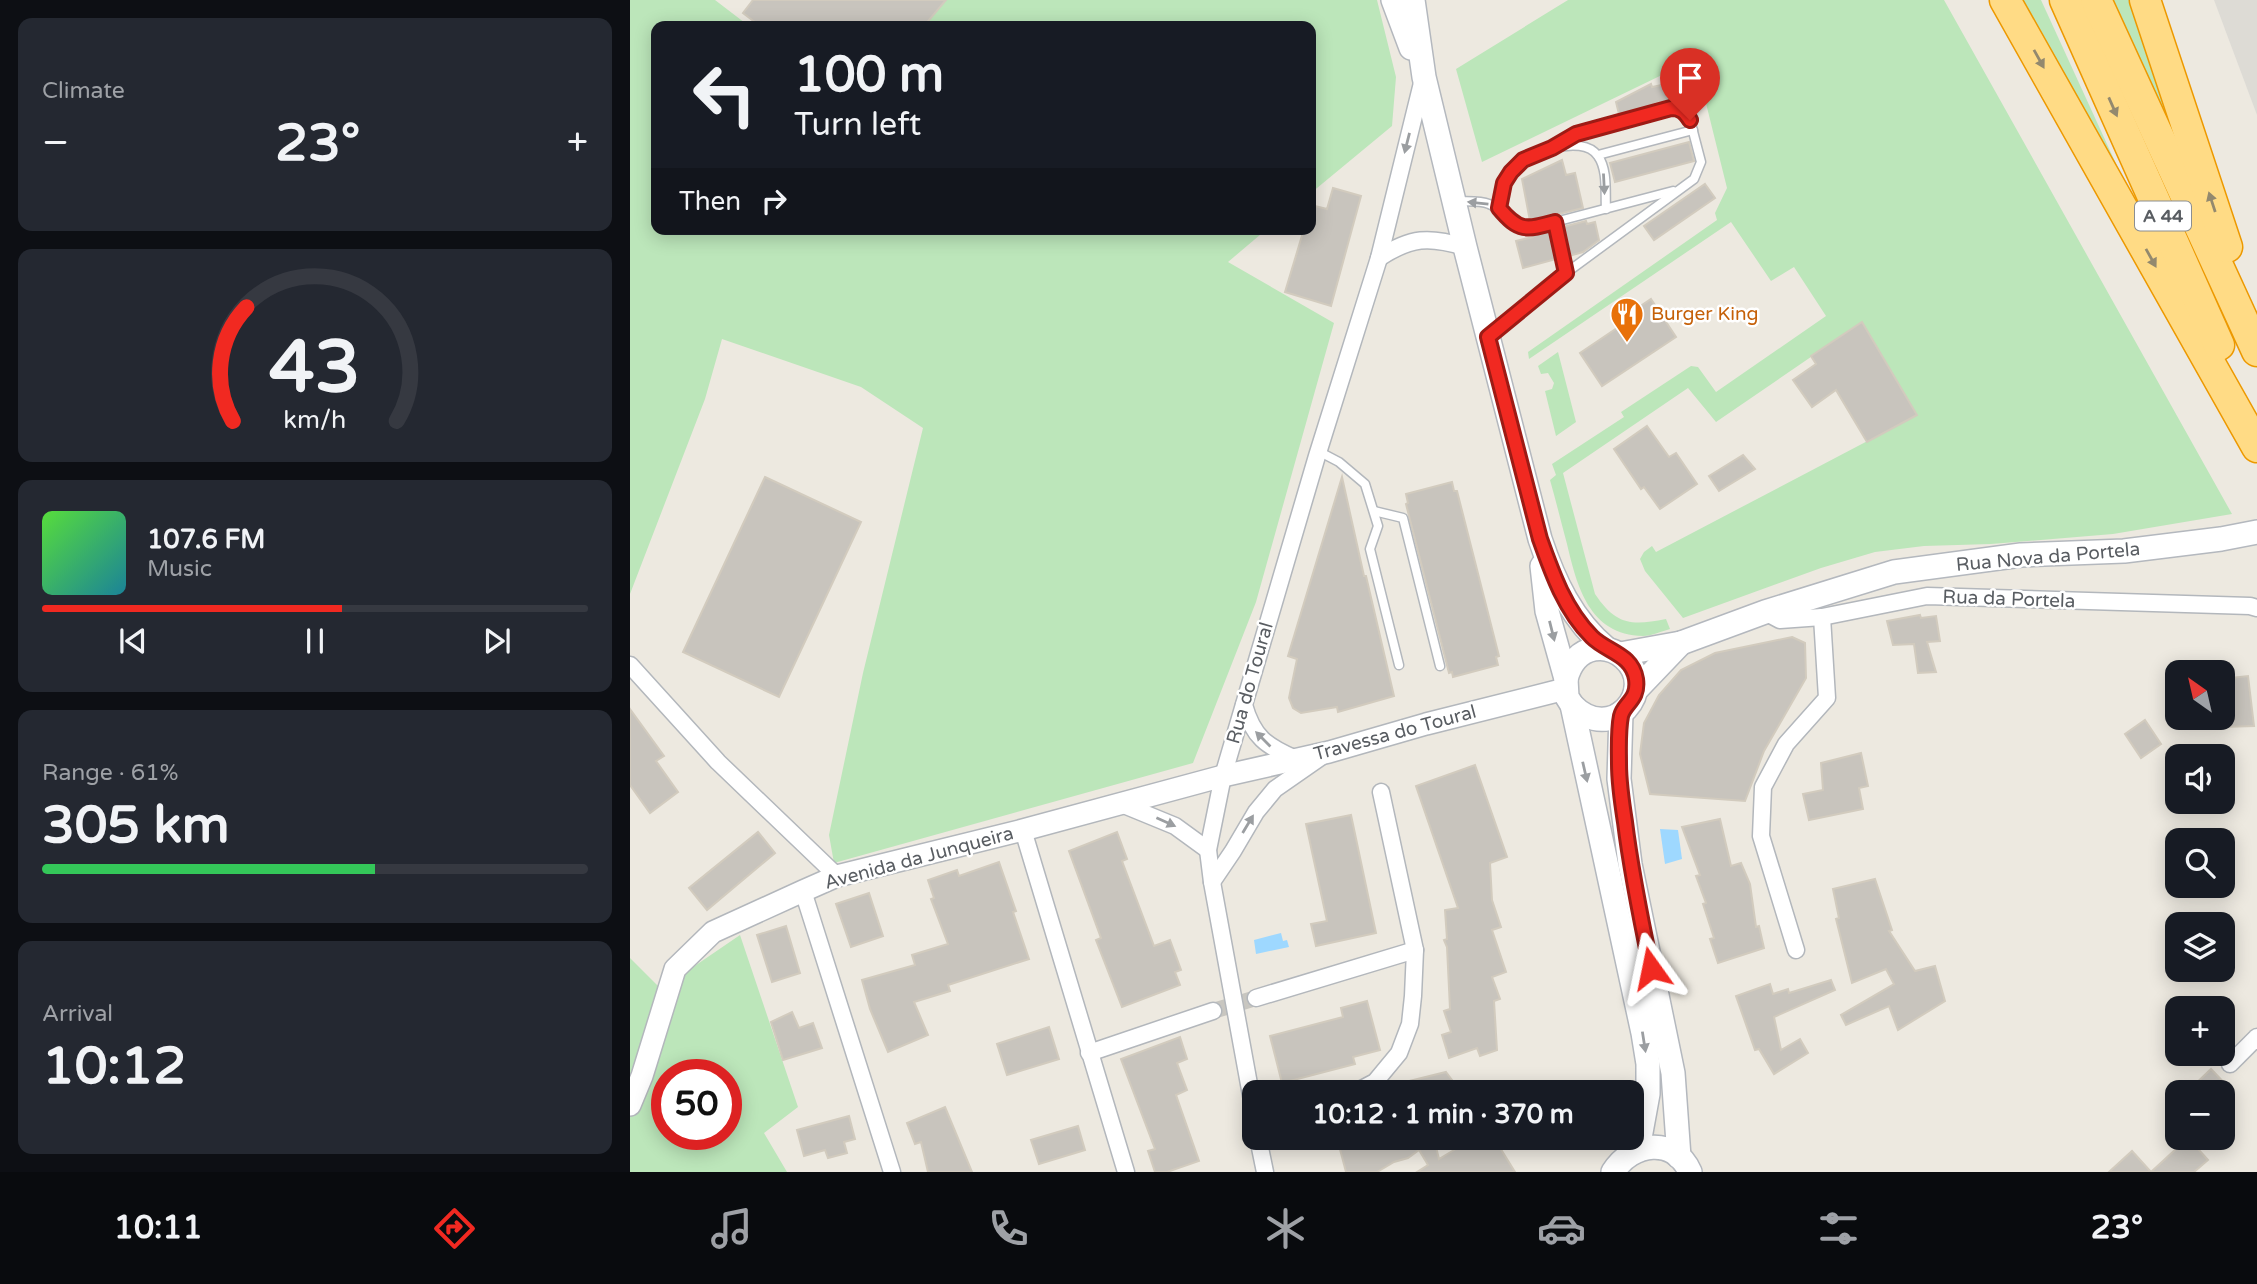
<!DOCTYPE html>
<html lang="en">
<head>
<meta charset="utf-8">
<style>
	:root { --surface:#171b24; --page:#242831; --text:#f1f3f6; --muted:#9ea1a6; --line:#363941; --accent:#f12921 }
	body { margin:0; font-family:"Varela Round",sans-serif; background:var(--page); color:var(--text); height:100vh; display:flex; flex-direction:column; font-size:26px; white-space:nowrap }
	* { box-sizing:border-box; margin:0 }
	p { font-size:23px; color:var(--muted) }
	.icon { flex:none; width:38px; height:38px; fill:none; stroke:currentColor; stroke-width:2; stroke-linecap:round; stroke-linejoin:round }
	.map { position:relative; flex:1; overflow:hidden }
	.sheet { display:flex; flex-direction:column; gap:18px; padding:18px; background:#0d0f14; width:630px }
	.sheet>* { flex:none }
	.top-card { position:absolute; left:21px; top:21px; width:665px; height:214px; border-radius:14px; box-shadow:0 4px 18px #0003; background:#171b24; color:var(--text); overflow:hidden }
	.needle { width:46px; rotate:326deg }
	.fabs { position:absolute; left:1535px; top:660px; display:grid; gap:14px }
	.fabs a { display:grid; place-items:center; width:70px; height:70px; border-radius:14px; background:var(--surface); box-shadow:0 4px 18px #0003; font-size:35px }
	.speed { position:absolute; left:21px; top:1059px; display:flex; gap:14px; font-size:35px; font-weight:700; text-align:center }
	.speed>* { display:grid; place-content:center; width:91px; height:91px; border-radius:50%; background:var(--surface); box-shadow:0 4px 18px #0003; line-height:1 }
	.speed .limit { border:10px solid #d22; background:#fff; color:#111 }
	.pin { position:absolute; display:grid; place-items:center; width:60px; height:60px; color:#fff; margin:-72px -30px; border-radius:50% 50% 50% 0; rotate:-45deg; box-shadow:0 0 7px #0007 }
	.pin .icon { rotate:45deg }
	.me { position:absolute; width:77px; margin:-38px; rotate:348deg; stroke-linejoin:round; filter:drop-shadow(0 0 5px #0008) }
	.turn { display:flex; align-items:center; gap:24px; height:147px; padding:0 28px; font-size:32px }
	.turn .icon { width:91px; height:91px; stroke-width:2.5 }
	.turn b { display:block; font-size:49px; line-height:60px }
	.then { display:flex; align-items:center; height:66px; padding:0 28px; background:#0003; gap:14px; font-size:26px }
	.big { font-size:52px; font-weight:700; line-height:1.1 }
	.sheet .widget { flex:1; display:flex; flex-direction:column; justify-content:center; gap:10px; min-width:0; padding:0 24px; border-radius:14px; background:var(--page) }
	.sheet .dial { align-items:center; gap:0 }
	.dial svg { height:182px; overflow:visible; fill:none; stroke:var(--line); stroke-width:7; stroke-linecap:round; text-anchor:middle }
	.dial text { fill:var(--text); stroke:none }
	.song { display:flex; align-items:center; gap:21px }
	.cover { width:84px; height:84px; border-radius:10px; background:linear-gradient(135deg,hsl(110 70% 55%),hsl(190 70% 35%)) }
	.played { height:7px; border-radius:4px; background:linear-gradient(90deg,var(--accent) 55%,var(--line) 55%) }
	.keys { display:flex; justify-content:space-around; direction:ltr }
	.heat { display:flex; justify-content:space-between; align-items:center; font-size:38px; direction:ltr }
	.charge { height:10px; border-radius:5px; background:linear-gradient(90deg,#34c759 61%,var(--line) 0) }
	.trip { position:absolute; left:612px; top:1080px; width:402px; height:70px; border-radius:14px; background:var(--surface); box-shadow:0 4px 18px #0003; font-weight:700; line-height:70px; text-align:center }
	.menu { display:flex; height:112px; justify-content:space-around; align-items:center; background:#090b0e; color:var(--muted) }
	.menu .icon { width:49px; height:49px }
	.menu .selected { color:var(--accent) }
	.menu b { font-size:32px; color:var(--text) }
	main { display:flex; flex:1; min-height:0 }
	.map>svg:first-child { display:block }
	.industrial { fill:#dddbd5 }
	.green { fill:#bce6ba; fill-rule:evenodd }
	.water { fill:#9ed8ff }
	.building { fill:#c8c4bd; stroke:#d2cbbe; stroke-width:2 }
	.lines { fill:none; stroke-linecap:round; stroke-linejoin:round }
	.minor-tunnel { stroke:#c8c6c0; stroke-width:16; stroke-dasharray:16 8; stroke-linecap:butt }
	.service-casing { stroke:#b3b7bc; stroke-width:11 }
	.minor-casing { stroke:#b3b7bc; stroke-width:19 }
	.tertiary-casing { stroke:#b3b7bc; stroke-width:24 }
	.secondary-casing { stroke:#b4b8be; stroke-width:26 }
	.motorway-casing { stroke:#ed9900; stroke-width:33 }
	.service { stroke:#fff; stroke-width:8 }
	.minor { stroke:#fff; stroke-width:16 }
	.tertiary { stroke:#fff; stroke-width:21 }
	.secondary { stroke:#fff; stroke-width:23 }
	.motorway { stroke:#ffdb85; stroke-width:30 }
	.oneway { fill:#93896e }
	.oneway2 { fill:#9b9ea1 }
	.route-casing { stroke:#9d1b15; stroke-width:18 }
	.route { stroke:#f12921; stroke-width:12 }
	.labels { text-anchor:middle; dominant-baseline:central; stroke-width:5; stroke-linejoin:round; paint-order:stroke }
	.shield { fill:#fff; stroke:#8b8e91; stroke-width:2 }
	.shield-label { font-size:18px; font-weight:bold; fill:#595d62 }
	.food-label { font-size:19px; fill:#c56008; stroke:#fff; text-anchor:start }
	.street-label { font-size:19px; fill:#595d62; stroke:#fff }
</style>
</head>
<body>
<main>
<section class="sheet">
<div class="widget"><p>Climate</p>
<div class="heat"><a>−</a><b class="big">23°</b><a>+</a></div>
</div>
<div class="widget dial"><svg viewBox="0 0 100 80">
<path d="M14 69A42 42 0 1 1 86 69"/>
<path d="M14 69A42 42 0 0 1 20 19" stroke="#f12921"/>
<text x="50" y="56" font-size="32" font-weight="700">43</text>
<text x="50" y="72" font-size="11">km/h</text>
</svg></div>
<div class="widget">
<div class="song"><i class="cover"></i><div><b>107.6 FM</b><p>Music</p></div></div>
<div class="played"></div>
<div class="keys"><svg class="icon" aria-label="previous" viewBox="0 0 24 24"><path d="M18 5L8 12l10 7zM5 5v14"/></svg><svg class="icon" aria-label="pause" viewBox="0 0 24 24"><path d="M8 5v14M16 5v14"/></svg><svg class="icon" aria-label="next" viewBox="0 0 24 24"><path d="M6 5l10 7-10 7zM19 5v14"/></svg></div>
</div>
<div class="widget"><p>Range · 61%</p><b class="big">305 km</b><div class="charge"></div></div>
<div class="widget"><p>Arrival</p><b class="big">10:12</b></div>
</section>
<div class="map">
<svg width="1627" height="1172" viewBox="0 0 1627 1172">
	<rect width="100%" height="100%" fill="#ede9e0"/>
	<!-- industrial -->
	<path class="industrial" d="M1584,0H1627V115Z"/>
	<!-- green -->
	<g class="green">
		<path d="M0,0H85L119,26H26V229H637L598,262L704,323L626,602L563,763L204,863L199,835L233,673L293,428L231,387L92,339L75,399L0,594Z"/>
		<path d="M289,0H747L766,77L762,126L681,193V26H266Z"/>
		<path d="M938,0H1314L1602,514L1483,534L1361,544L1294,546L1245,552L1191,568L1053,618L1015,571L1010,559L1014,552L1022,546L1026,552L1287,415L1232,322L1086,422L1058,388L933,473L965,594C986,625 1001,626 1036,619L1040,629C1032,631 1022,636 1013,636C959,635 947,586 937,544C931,522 926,501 920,480L926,475L922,464L994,417L991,412L1061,366L1068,367L1086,392L1196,316L1164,267L1141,281L1101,222L899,359L898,352L1087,220L1085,213L1097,188L1065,59L852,162L826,69Z"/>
		<path d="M1385,0H1411L1515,227Z"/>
		<path d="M1481,0H1506L1577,207Z"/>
		<path d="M928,352L946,422L926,436L915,391L922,389L924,383L918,373L911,374L908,366Z"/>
		<path d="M110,935L168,1107L134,1133L157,1172H0V958L31,989ZM37,1074H96V1134H37Z"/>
	</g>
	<!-- water -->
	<g class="water">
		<path d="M1030,829L1048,830L1052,859L1035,864Z"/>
		<path d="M651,933L653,941L657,940L659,947L626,954L624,940Z"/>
	</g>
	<!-- building -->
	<g class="building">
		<path d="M123,0H316L294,26H130L113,13Z"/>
		<path d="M1056,80L1059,97L1026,103V105L972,120L989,114L986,102L1021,84L1022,87Z"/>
		<path d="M1059,142L1064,161L985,182L980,163Z"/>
		<path d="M932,160L936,175L945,173L953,208L900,221L892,179Z"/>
		<path d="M1075,184L1085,198L1024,240L1014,226Z"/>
		<path d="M703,188L731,196L701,306L655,292L674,229H681V205L697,209Z"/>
		<path d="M956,221L957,224L965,222L969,240L953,252L939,256L933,227Z"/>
		<path d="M920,230L926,259L893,268L886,241L903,237L902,234Z"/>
		<path d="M1021,299L1046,337L972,386L950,353L987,328L984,324Z"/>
		<path d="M1232,322L1287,415L1237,442L1206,390L1182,407L1163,380L1186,364L1181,356Z"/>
		<path d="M1017,426L1039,457L1046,453L1067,484L1030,509L1014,487L1011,489L984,449Z"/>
		<path d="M1113,455L1125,469L1089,491L1079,476Z"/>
		<path d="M135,477L231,522L149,697L53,652Z"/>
		<path d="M712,477L734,576H736L764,696L708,712L707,707L671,713L663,708L659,698L667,659L658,656Z"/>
		<path d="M822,482L824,491H827L869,656L866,657L868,665L823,677L822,672L819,673L776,504L778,503L776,494Z"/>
		<path d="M1290,615L1291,618L1306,616L1310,641L1297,642L1306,672L1288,673L1284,644L1263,645L1257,621Z"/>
		<path d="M1162,637L1175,643L1176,678L1134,751L1115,801L1020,794L1010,754L1014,723L1029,695L1051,670L1085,653Z"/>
		<path d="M1618,676L1624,726L1592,727V679Z"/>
		<path d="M0,709L34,756L26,761L48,792L20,813L0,785Z"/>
		<path d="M1515,720L1531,744L1511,758L1495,734Z"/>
		<path d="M1231,753L1238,786L1229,788L1233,809L1179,820L1173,794L1193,790L1191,763Z"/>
		<path d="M845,765L877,857L860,863L862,900L871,927L862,930L876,972L862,977L870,999L864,1001L867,1050L850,1056L847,1048L819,1058L812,1035L821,1032L814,1011L820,1009L817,947L814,940L817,939L815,910L828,908L786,786Z"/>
		<path d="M721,815L746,933L686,946L681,924L697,921L676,824Z"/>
		<path d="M1090,819L1101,866L1111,863L1120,884L1126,927L1129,926L1134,948L1088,963L1080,939L1084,938L1073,904L1076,903L1066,876L1070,875L1052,827Z"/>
		<path d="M128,832L145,853L77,910L59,888Z"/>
		<path d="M487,832L497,859L492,861L524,946L540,940L551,970L545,972L550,985L492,1007L466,940L471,938L439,851Z"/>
		<path d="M369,862L386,911L383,912L399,959L318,985L320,991L284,1002L298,1035L258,1052L240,1009L232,980L285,965L282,955L318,944L301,899L304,898L298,880L327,870L329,876Z"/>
		<path d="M1245,879L1262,930L1259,931L1285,971L1305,966L1315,1001L1268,1030L1259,1006L1216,1025L1211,1015L1264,984L1256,969L1222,983L1206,919L1209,918L1203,889Z"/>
		<path d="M239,893L253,936L221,947L206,904Z"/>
		<path d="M156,926L170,973L142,982L127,935Z"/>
		<path d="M1201,980L1205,990L1144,1017L1151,1050L1170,1039L1178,1053L1144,1074L1129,1049L1125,1050L1106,996L1140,984L1143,994L1158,989L1159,993Z"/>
		<path d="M737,1001L750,1050L723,1057L725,1064L652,1083L640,1036L713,1017L711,1008Z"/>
		<path d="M162,1012L169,1028L183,1023L192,1048L153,1060L141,1022Z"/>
		<path d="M419,1027L429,1059L377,1075L367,1044Z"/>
		<path d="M550,1037L557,1059L547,1063L557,1090L546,1095L569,1161L537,1172H525L518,1151L525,1149L491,1059Z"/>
		<path d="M1581,1069L1603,1092H1557Z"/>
		<path d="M816,1072L831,1092H760L759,1086Z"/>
		<path d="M315,1107L342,1172H298L291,1142L285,1144L277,1123Z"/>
		<path d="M219,1116L225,1139L214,1142L217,1153L198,1158L195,1150L174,1156L167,1130Z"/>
		<path d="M448,1126L455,1150L409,1164L401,1140Z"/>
		<path d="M707,1138H806L804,1139L809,1159L844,1138H864L885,1172H787L798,1165L789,1150L778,1158L764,1162L747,1172H716Z"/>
		<path d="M1558,1138L1578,1160L1564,1172H1479L1502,1151L1521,1172Z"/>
	</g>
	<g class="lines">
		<!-- minor-tunnel -->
		<path class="minor-tunnel" d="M583,1011L626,998"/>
		<defs>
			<g id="service">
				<path d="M922,148L946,134L962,129L1041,108H1048L1055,112L1060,120L1071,162L1064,179L936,273"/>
				<path d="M968,155L1063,130"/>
				<path d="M825,201C836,202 849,200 859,204C870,208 873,216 881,222C894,233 911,226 925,222L936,273L861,335"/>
				<path d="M869,208C871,196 872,182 880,172C894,154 952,132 968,156C978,170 975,193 976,209"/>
				<path d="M925,222L1043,191"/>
				<path d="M688,451L709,462L735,484L748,526L740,549L769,665"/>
				<path d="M744,511L773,518L810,666"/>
			</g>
			<g id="minor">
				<path d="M749,258C781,237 799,236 835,247"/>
				<path d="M1135,612L1150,620L1192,617L1297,596L1620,606L1627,608"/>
				<path d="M0,665L88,762L207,876"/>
				<path d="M614,705C623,737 636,746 666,759"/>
				<path d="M489,803L545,826L578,850"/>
				<path d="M393,830L496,1172"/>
				<path d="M582,882L603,851L626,812L645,789L691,757"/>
				<path d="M173,891L262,1172"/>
				<path d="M1166,950L1131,836L1133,787L1156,744L1197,698L1192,617"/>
				<path d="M626,998L785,950"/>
				<path d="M459,1053L583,1011"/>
				<path d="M1600,1064L1627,1037"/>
				<path d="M726,1092L745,1082L769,1053L780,1024L783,996L785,950L751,792"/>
				<path d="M625,1117L582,882L578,850L593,776L687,456L749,258L793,79"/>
				<path d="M628,1138L635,1172"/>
			</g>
			<path id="tertiary" d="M0,1105L12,1076L45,969L83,932L173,891L207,876L393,830L593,776L699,752L796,724L935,689"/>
			<g id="secondary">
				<path d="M763,0L781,48"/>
				<path d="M783,0L794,77L835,247L910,539C924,581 942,620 977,649"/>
				<path d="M912,566L917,611L936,679L937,697L942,705L1013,1033L1018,1064V1094L1008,1149"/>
				<path d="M990,654L1051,643L1135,612L1264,572L1391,555L1494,551L1591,539L1627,532"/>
				<path d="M936,679C940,664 948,652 964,649C975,647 986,651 994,658C1029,689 982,746 942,705"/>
				<path d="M1006,690L1051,643"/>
				<path d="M991,713L989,779L1000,864L1043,1073L1049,1157"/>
				<path d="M983,1172C1002,1142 1044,1136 1060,1172"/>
			</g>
			<g id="motorway">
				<path d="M1375,0L1627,447"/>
				<path d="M1435,0L1589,345"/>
				<path d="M1466,0L1627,351"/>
				<path d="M1515,0L1597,247"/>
			</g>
		</defs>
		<!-- service casing -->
		<use href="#service" class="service-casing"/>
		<!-- minor casing -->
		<use href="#minor" class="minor-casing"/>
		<!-- tertiary casing -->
		<use href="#tertiary" class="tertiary-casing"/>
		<!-- secondary casing -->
		<use href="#secondary" class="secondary-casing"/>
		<!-- motorway casing -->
		<use href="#motorway" class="motorway-casing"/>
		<!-- service -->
		<use href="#service" class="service"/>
		<!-- minor -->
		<use href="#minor" class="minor"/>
		<!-- tertiary -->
		<use href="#tertiary" class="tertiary"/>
		<!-- secondary -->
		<use href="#secondary" class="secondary"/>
		<!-- motorway -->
		<use href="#motorway" class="motorway"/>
	</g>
	<!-- one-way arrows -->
	<defs><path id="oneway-solid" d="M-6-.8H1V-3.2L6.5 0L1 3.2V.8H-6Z" transform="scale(1.75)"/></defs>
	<g class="oneway">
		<use href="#oneway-solid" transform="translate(1409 59) rotate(61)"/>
		<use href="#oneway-solid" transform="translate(1483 107) rotate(66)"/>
		<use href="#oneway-solid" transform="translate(1582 202) rotate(-108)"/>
		<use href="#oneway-solid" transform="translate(1521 258) rotate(61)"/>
	</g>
	<g class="oneway2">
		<use href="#oneway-solid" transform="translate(777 143) rotate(104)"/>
		<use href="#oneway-solid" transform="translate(974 184) rotate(87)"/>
		<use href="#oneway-solid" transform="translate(848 203) rotate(-174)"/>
		<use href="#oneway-solid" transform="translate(922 631) rotate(76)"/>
		<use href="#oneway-solid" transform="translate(633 739) rotate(-135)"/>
		<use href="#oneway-solid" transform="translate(955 772) rotate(77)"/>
		<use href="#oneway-solid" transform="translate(536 822) rotate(24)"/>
		<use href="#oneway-solid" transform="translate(618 824) rotate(-59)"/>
		<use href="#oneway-solid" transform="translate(1014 1042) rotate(81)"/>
	</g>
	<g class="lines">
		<defs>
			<path id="route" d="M1021,968C1011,920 1001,871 995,822C992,803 989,784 989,764C989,749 988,731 991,716C994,703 1009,700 1006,679C1002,654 977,652 962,637C935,610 922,573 910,539L858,337L936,273L925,222C896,230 889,232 869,208L874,183L881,172L893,160L922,148L946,134L1041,108C1051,108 1055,112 1060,120"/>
		</defs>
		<!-- route casing -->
		<use href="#route" class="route-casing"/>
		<!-- route -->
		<use href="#route" class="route"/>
	</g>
	<!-- icons -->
	<defs>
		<symbol id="restaurant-pin" viewBox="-11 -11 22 30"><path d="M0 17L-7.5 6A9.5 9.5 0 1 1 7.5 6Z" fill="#e8710a" stroke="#fff"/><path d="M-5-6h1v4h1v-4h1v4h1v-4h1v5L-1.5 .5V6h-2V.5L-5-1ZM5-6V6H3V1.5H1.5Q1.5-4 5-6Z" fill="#fff"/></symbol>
	</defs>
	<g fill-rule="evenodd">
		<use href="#restaurant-pin" x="978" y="295" width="38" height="52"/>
	</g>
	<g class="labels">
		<!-- shield labels -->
		<rect class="shield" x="1505" y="201.5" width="56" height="29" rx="5"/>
		<g class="shield-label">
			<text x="1533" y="216">A 44</text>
		</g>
		<!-- food labels -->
		<g class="food-label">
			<text x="1021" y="314">Burger King</text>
		</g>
		<!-- street labels -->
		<g class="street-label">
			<text transform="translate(1418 557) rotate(-5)">Rua Nova da Portela</text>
			<text transform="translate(1379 599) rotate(2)">Rua da Portela</text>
			<text transform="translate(620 683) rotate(-74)">Rua do Toural</text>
			<text transform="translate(765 733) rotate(-15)">Travessa do Toural</text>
			<text transform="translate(289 858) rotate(-15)">Avenida da Junqueira</text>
		</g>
	</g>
</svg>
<div class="fabs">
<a><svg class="needle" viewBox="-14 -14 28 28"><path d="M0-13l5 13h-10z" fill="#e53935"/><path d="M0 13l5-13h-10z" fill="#9ea1a6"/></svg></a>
<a><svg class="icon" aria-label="sound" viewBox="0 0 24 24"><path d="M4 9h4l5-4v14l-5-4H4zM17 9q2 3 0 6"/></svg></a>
<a><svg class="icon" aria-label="search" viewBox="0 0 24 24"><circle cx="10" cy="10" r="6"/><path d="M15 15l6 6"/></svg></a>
<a><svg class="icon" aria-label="layers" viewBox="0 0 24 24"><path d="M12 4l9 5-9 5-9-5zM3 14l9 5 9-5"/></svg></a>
<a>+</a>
<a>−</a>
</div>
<div class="speed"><div class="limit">50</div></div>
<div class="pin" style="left:1060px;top:120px;background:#d93025"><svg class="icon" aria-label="arrive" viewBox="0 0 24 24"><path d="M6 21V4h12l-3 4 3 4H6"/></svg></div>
<svg class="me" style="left:1021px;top:968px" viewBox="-20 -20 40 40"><path d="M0-17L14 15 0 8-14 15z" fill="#f12921" stroke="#fff" stroke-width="4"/></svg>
<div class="trip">10:12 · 1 min · 370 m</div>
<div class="top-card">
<div class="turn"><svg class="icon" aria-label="left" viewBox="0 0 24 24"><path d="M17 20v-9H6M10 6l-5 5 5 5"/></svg><div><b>100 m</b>Turn left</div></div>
<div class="then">Then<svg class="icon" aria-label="right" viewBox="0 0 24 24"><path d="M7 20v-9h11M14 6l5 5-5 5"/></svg></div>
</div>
</div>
</main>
<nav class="menu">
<b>10:11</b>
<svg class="icon selected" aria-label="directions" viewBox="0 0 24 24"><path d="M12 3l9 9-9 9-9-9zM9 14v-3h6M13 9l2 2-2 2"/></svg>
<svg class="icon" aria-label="music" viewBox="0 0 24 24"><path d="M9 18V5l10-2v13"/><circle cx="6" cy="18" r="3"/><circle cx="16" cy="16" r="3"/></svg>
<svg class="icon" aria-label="phone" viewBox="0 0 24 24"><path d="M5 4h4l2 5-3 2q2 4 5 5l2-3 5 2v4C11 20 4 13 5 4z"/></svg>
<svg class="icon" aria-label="climate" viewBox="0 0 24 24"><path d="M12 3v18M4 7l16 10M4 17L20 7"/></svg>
<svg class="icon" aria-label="car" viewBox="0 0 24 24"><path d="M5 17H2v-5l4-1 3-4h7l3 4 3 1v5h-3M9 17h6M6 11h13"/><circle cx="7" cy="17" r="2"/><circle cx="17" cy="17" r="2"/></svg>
<svg class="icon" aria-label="filters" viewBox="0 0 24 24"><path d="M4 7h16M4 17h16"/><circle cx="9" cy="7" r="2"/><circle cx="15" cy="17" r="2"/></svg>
<b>23°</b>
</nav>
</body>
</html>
